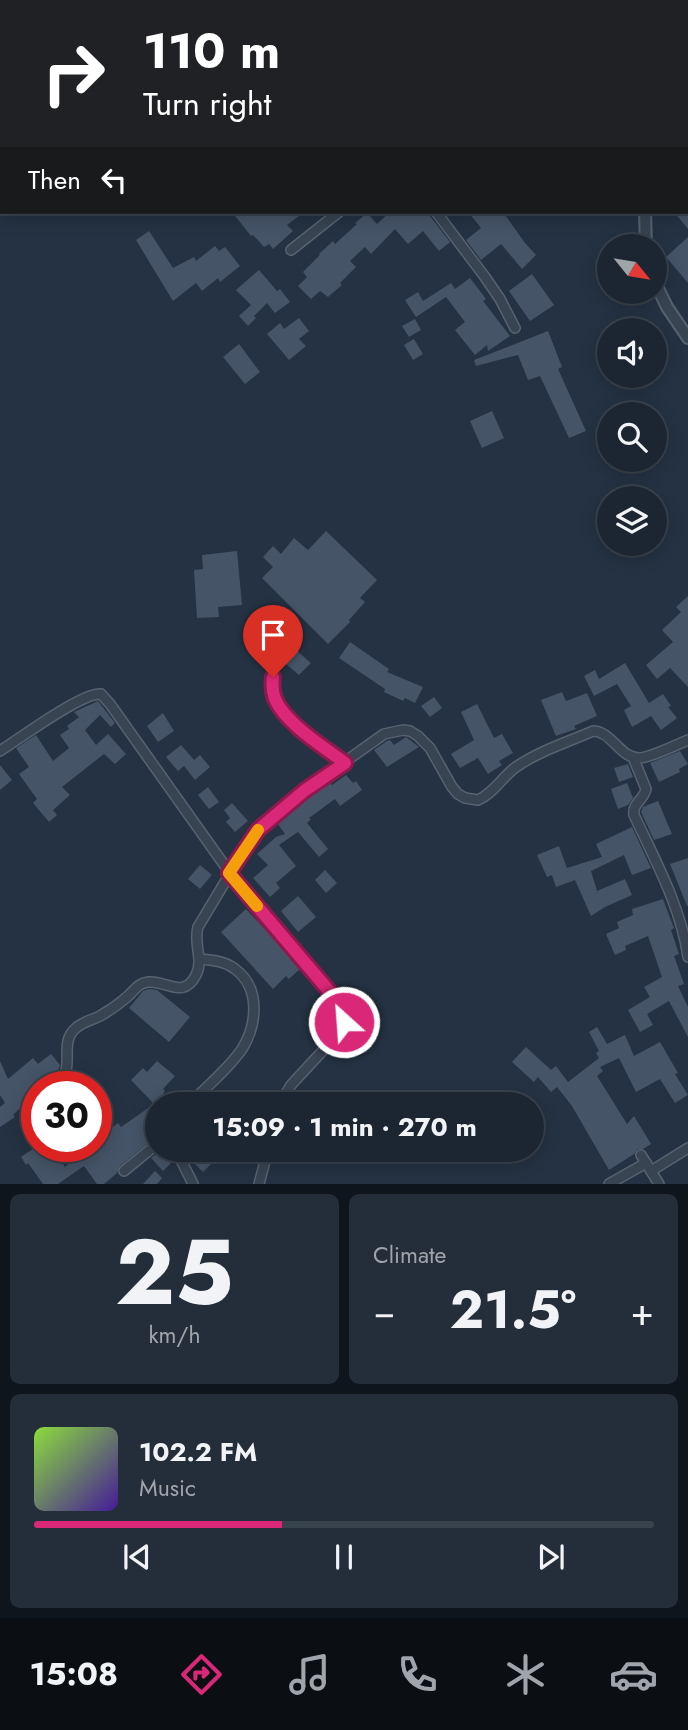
<!DOCTYPE html>
<html lang="en">
<head>
<meta charset="utf-8">
<style>
	:root { --surface:#1b2632; --page:#242e3a; --text:#f1f3f6; --muted:#a0a5ac; --line:#39434d; --accent:#db2777 }
	body { margin:0; font-family:Jost,sans-serif; background:var(--page); color:var(--text); height:100vh; display:flex; flex-direction:column; font-size:26px; white-space:nowrap }
	* { box-sizing:border-box; margin:0 }
	p { font-size:23px; color:var(--muted) }
	.icon { flex:none; width:38px; height:38px; fill:none; stroke:currentColor; stroke-width:2; stroke-linecap:round; stroke-linejoin:round }
	.map { position:relative; height:1184px; overflow:hidden }
	.side { display:flex; flex-direction:column; gap:10px; padding:10px; background:#0f151c; flex:1 }
	.side>* { flex:none }
	.hud { position:absolute; left:0px; top:0px; width:690px; height:214px; box-shadow:0 4px 18px #0003,0 0 0 2px var(--line); background:#202124; color:#fff; overflow:hidden }
	.needle { width:46px; rotate:120deg }
	.tools { position:absolute; left:597px; top:234px; display:grid; gap:14px }
	.tools a { display:grid; place-items:center; width:70px; height:70px; border-radius:50%; background:var(--surface); box-shadow:0 4px 18px #0003,0 0 0 2px var(--line); font-size:35px }
	.speed { position:absolute; left:21px; top:1071px; display:flex; gap:14px; font-size:35px; font-weight:700; text-align:center }
	.speed>* { display:grid; place-content:center; width:91px; height:91px; border-radius:50%; background:var(--surface); box-shadow:0 4px 18px #0003,0 0 0 2px var(--line); line-height:1 }
	.speed .limit { border:10px solid #d22; background:#fff; color:#111 }
	.pin { position:absolute; display:grid; place-items:center; width:60px; height:60px; color:#fff; margin:-72px -30px; border-radius:50% 50% 50% 0; rotate:-45deg; box-shadow:0 0 7px #0007 }
	.pin .icon { rotate:45deg }
	.me { position:absolute; width:77px; margin:-38px; rotate:334deg; stroke-linejoin:round; filter:drop-shadow(0 0 5px #0008) }
	.turn { display:flex; align-items:center; gap:24px; height:147px; padding:0 28px; font-size:32px }
	.turn .icon { width:91px; height:91px; stroke-width:2.5 }
	.turn b { display:block; font-size:49px; line-height:60px }
	.then { display:flex; align-items:center; height:66px; padding:0 28px; background:#0003; gap:14px; font-size:26px }
	.big { font-size:52px; font-weight:700; line-height:1.1 }
	.side .tile { flex:1; display:flex; flex-direction:column; justify-content:center; gap:10px; min-width:0; padding:0 24px; border-radius:10px; background:var(--page) }
	.side .dial { align-items:center; gap:0 }
	.dial b { font-size:91px; line-height:1 }
	.song { display:flex; align-items:center; gap:21px }
	.cover { width:84px; height:84px; border-radius:10px; background:linear-gradient(135deg,hsl(90 70% 55%),hsl(260 70% 35%)) }
	.played { height:7px; border-radius:4px; background:linear-gradient(90deg,var(--accent) 40%,var(--line) 40%) }
	.keys { display:flex; justify-content:space-around; direction:ltr }
	.heat { display:flex; justify-content:space-between; align-items:center; font-size:38px; direction:ltr }
	.side .tiles { flex:1; display:grid; gap:10px; grid-template-columns:1fr 1fr }
	.tile:last-child { grid-column:span 2 }
	.trip { position:absolute; left:145px; top:1092px; width:399px; height:70px; border-radius:35px; background:var(--surface); box-shadow:0 4px 18px #0003,0 0 0 2px var(--line); font-weight:700; line-height:70px; text-align:center }
	.menu { display:flex; height:112px; justify-content:space-around; align-items:center; background:#0b0f14; color:var(--muted) }
	.menu .icon { width:49px; height:49px }
	.menu .on { color:var(--accent) }
	.menu b { font-size:32px; color:var(--text) }
	.map>svg:first-child { display:block }
	.building { fill:#455467 }
	.lines { fill:none; stroke-linecap:round; stroke-linejoin:round }
	.minor-casing { stroke:#566270; stroke-width:12 }
	.tertiary-casing { stroke:#566270; stroke-width:14 }
	.minor { stroke:#384452; stroke-width:9 }
	.tertiary { stroke:#384452; stroke-width:10 }
	.route-casing { stroke:#8e194d; stroke-width:18 }
	.route { stroke:#db2777; stroke-width:12 }
	.slow { stroke:#f59e0b; stroke-width:12 }
</style>
</head>
<body>
<div class="map">
<svg width="688" height="1184" viewBox="0 0 688 1184">
	<rect width="100%" height="100%" fill="#243243"/>
	<!-- building -->
	<g class="building">
		<path d="M232,212H304L287,225L293,231L273,249L269,244L264,247L253,235L251,236Z"/>
		<path d="M390,212H429L430,216L450,242L439,251L423,231L408,244L395,229L371,254L365,247L350,261L356,267L340,283L342,285L328,297L320,291L311,299L298,286L307,277L303,272L320,255L319,254L333,241L335,244L357,224L355,223L367,213L377,224Z"/>
		<path d="M468,212H503L525,243L536,255L522,269L501,244L481,260L466,240L481,228Z"/>
		<path d="M674,212H688V229Z"/>
		<path d="M149,231L173,268L194,257L196,261L215,246L219,251L225,247L240,266L220,282L218,278L202,291L196,283L173,301L136,240Z"/>
		<path d="M688,237V283L666,257Z"/>
		<path d="M259,270L277,291L280,289L290,302L275,313L267,303L254,316L256,318L248,326L239,316L251,305L236,290Z"/>
		<path d="M532,274L554,305L530,321L509,291Z"/>
		<path d="M470,278L486,299L483,301L510,336L488,351L487,345L475,355L455,330L465,322L446,297L416,317L405,300L418,292L423,301L451,283L455,289Z"/>
		<path d="M299,318L309,331L299,339L306,346L289,360L267,334L280,323L284,329Z"/>
		<path d="M415,319L421,330L409,337L402,326Z"/>
		<path d="M548,331L562,367L558,369L586,431L569,438L540,376L528,380L518,355L476,366L474,360Z"/>
		<path d="M414,339L423,354L413,360L404,345Z"/>
		<path d="M239,344L260,372L245,384L223,357Z"/>
		<path d="M492,411L504,438L482,448L470,421Z"/>
		<path d="M326,531L377,580L360,598L365,602L349,620L350,622L328,644L262,578L273,567L263,557L273,546L281,554L294,538L308,550Z"/>
		<path d="M237,551L242,605L218,607L219,617L197,618L194,570L203,569L202,555Z"/>
		<path d="M688,596V687L670,668L657,679L646,665L673,642L662,630L681,612L676,607Z"/>
		<path d="M350,642L389,669L387,672L423,687L415,703L405,698L403,701L384,692L385,689L339,658Z"/>
		<path d="M297,651L311,663L299,675L286,664Z"/>
		<path d="M625,663L649,703L663,694L671,706L668,707L677,718L661,730L651,716L632,727L624,710L631,706L617,684L594,696L584,676L595,670L599,679Z"/>
		<path d="M562,692L566,701L587,693L597,716L574,726L576,729L556,736L541,700Z"/>
		<path d="M434,697L442,708L430,717L421,706Z"/>
		<path d="M98,701L115,723L111,727L100,715L85,730L96,745L108,734L126,754L115,764L104,754L62,787L70,795L53,810L57,815L49,822L33,803L37,799L19,774L29,767L16,748L36,735L53,761L69,748L60,735L69,729L67,726L79,717L74,712Z"/>
		<path d="M477,704L494,738L502,734L513,753L499,761L502,765L488,774L478,758L460,768L451,754L474,740L461,712Z"/>
		<path d="M163,713L174,731L158,742L147,726Z"/>
		<path d="M406,737L419,747L387,767L374,750L387,741L390,740L394,745Z"/>
		<path d="M181,745L194,760L200,755L210,767L195,780L184,766L178,771L166,757Z"/>
		<path d="M680,751L688,764L679,769L680,772L659,782L650,763Z"/>
		<path d="M628,764L633,777L619,782L614,768Z"/>
		<path d="M0,765L12,780L0,790Z"/>
		<path d="M346,775L353,783L356,781L362,790L340,806L335,799L309,818L311,819L307,823L328,849L319,857L298,832L279,845L296,866L276,883L280,888L270,897L253,878L268,865L257,854L276,837L285,834L277,823L308,797L329,782L332,785Z"/>
		<path d="M627,783L633,798L628,805L618,809L611,789Z"/>
		<path d="M208,787L219,802L209,809L198,795Z"/>
		<path d="M658,801L672,834L654,840L641,812L643,807Z"/>
		<path d="M232,803L248,821L235,832L226,822L230,818L224,810Z"/>
		<path d="M632,827L651,868L632,875L624,855L591,871L597,891L625,879L632,895L605,907L591,916L575,880L556,887L552,875L547,877L537,855L559,846L567,868L602,857L596,844Z"/>
		<path d="M688,858V906H687L670,864Z"/>
		<path d="M200,865L212,875L200,889L188,879Z"/>
		<path d="M325,870L337,883L326,893L315,880Z"/>
		<path d="M298,896L316,917L298,932L281,911Z"/>
		<path d="M663,899L674,928L671,930L679,954L674,956L684,984L678,986L688,1007V1037L669,1001L647,1014L653,1025L640,1032L628,1010L650,997L644,987L662,977L648,936L625,946L626,950L615,955L606,934L619,928L617,922L633,915L632,909Z"/>
		<path d="M246,909L301,968L289,979L286,976L273,989L221,932Z"/>
		<path d="M149,989L157,990L190,1017L169,1042L129,1008L143,991Z"/>
		<path d="M597,1027L607,1044L625,1035L634,1056L660,1042L678,1073L675,1074L688,1095L675,1103L660,1079L636,1092L619,1058L600,1067L603,1071L597,1076L627,1124L634,1116L651,1144L643,1149H638L634,1154L609,1170L572,1106L557,1087L551,1092L538,1077L534,1082L512,1062L526,1047L551,1070L556,1066L568,1082L599,1058L596,1053L599,1051L589,1032Z"/>
		<path d="M51,1054L60,1065L56,1076L51,1082L49,1087H37V1095L32,1097L13,1115L15,1117L0,1127V1107L5,1103L0,1095V1061L8,1079L33,1058L38,1064Z"/>
		<path d="M157,1061L175,1076L163,1089L165,1091L163,1094L173,1104H158V1136L154,1138L120,1166L117,1173L104,1184H97L84,1166L58,1184H43L28,1163L26,1165L21,1157L37,1146H51L65,1167L87,1146H96V1116L110,1129L118,1123L121,1127L154,1104L131,1080L143,1068L147,1072Z"/>
		<path d="M161,1150L172,1162L163,1171L151,1158Z"/>
		<path d="M191,1150H198L211,1164L203,1172L186,1155Z"/>
		<path d="M232,1150H255L244,1161Z"/>
		<path d="M155,1171L162,1178L157,1184H143Z"/>
	</g>
	<g class="lines">
		<defs>
			<g id="minor">
				<path d="M599,2L600,0"/>
				<path d="M0,47L2,46"/>
				<path d="M436,212L485,277L500,299L515,328"/>
				<path d="M291,250L339,212"/>
				<path d="M280,632C277,650 269,673 273,691C278,718 324,748 345,763"/>
				<path d="M0,751C19,739 82,692 101,694L110,704L230,873L335,998C343,1010 346,1017 341,1031L291,1085L280,1104"/>
				<path d="M633,757L646,789C644,800 632,803 634,815C655,860 681,907 688,957"/>
				<path d="M56,1087C78,1067 57,1044 76,1028C82,1022 92,1020 100,1016C109,1011 119,1004 127,997C134,991 138,983 148,982C167,980 183,1000 196,975C204,960 193,943 198,927L240,857L258,830L304,791L384,734L403,730L410,731L418,736L430,748L452,787L458,794L465,798L478,800C494,793 503,776 516,767C539,751 568,742 593,731C612,731 620,759 640,758C652,757 676,745 688,740"/>
				<path d="M189,1104C206,1088 230,1067 242,1049C257,1025 261,988 235,969C225,961 212,960 199,959"/>
				<path d="M29,1109L37,1102"/>
				<path d="M176,1150L193,1184"/>
				<path d="M641,1155L659,1184"/>
				<path d="M124,1171L158,1143"/>
				<path d="M651,1171L688,1148"/>
				<path d="M259,1184L268,1150"/>
				<path d="M609,1184L646,1163"/>
			</g>
			<g id="tertiary">
				<path d="M688,47V46"/>
				<path d="M645,212L646,247"/>
				<path d="M654,280L667,307L688,338"/>
			</g>
		</defs>
		<!-- minor casing -->
		<use href="#minor" class="minor-casing"/>
		<!-- tertiary casing -->
		<use href="#tertiary" class="tertiary-casing"/>
		<!-- minor -->
		<use href="#minor" class="minor"/>
		<!-- tertiary -->
		<use href="#tertiary" class="tertiary"/>
	</g>
	<g class="lines">
		<defs>
			<path id="route" d="M273,677C272,685 272,691 275,699C286,724 324,747 345,763L304,791L258,830L229,873L335,998L344,1013V1022"/>
		</defs>
		<!-- route casing -->
		<use href="#route" class="route-casing"/>
		<!-- route -->
		<use href="#route" class="route"/>
		<!-- slow -->
		<path class="slow" d="M257,906L229,873L258,830"/>
	</g>
</svg>
<div class="tools">
<a><svg class="needle" viewBox="-14 -14 28 28"><path d="M0-13l5 13h-10z" fill="#e53935"/><path d="M0 13l5-13h-10z" fill="#a0a5ac"/></svg></a>
<a><svg class="icon" aria-label="sound" viewBox="0 0 24 24"><path d="M4 9h4l5-4v14l-5-4H4zM17 9q2 3 0 6"/></svg></a>
<a><svg class="icon" aria-label="search" viewBox="0 0 24 24"><circle cx="10" cy="10" r="6"/><path d="M15 15l6 6"/></svg></a>
<a><svg class="icon" aria-label="layers" viewBox="0 0 24 24"><path d="M12 4l9 5-9 5-9-5zM3 14l9 5 9-5"/></svg></a>
</div>
<div class="speed"><div class="limit">30</div></div>
<div class="pin" style="left:273px;top:677px;background:#d93025"><svg class="icon" aria-label="arrive" viewBox="0 0 24 24"><path d="M6 21V4h12l-3 4 3 4H6"/></svg></div>
<svg class="me" style="left:344px;top:1022px" viewBox="-20 -20 40 40"><circle r="17" fill="#db2777" stroke="#fff" stroke-width="3"/><path d="M0-11L8 9 0 5-8 9z" fill="#fff"/></svg>
<div class="trip">15:09 · 1 min · 270 m</div>
<div class="hud">
<div class="turn"><svg class="icon" aria-label="right" viewBox="0 0 24 24"><path d="M7 20v-9h11M14 6l5 5-5 5"/></svg><div><b>110 m</b>Turn right</div></div>
<div class="then">Then<svg class="icon" aria-label="left" viewBox="0 0 24 24"><path d="M17 20v-9H6M10 6l-5 5 5 5"/></svg></div>
</div>
</div>
<section class="side">
<div class="tiles">
<div class="tile dial"><b>25</b><p>km/h</p></div>
<div class="tile"><p>Climate</p>
<div class="heat"><a>−</a><b class="big">21.5°</b><a>+</a></div>
</div>
<div class="tile">
<div class="song"><i class="cover"></i><div><b>102.2 FM</b><p>Music</p></div></div>
<div class="played"></div>
<div class="keys"><svg class="icon" aria-label="previous" viewBox="0 0 24 24"><path d="M18 5L8 12l10 7zM5 5v14"/></svg><svg class="icon" aria-label="pause" viewBox="0 0 24 24"><path d="M8 5v14M16 5v14"/></svg><svg class="icon" aria-label="next" viewBox="0 0 24 24"><path d="M6 5l10 7-10 7zM19 5v14"/></svg></div>
</div>
</div>
</section>
<nav class="menu">
<b>15:08</b>
<svg class="icon on" aria-label="directions" viewBox="0 0 24 24"><path d="M12 3l9 9-9 9-9-9zM9 14v-3h6M13 9l2 2-2 2"/></svg>
<svg class="icon" aria-label="music" viewBox="0 0 24 24"><path d="M9 18V5l10-2v13"/><circle cx="6" cy="18" r="3"/><circle cx="16" cy="16" r="3"/></svg>
<svg class="icon" aria-label="phone" viewBox="0 0 24 24"><path d="M5 4h4l2 5-3 2q2 4 5 5l2-3 5 2v4C11 20 4 13 5 4z"/></svg>
<svg class="icon" aria-label="climate" viewBox="0 0 24 24"><path d="M12 3v18M4 7l16 10M4 17L20 7"/></svg>
<svg class="icon" aria-label="car" viewBox="0 0 24 24"><path d="M5 17H2v-5l4-1 3-4h7l3 4 3 1v5h-3M9 17h6M6 11h13"/><circle cx="7" cy="17" r="2"/><circle cx="17" cy="17" r="2"/></svg>
</nav>
</body>
</html>
